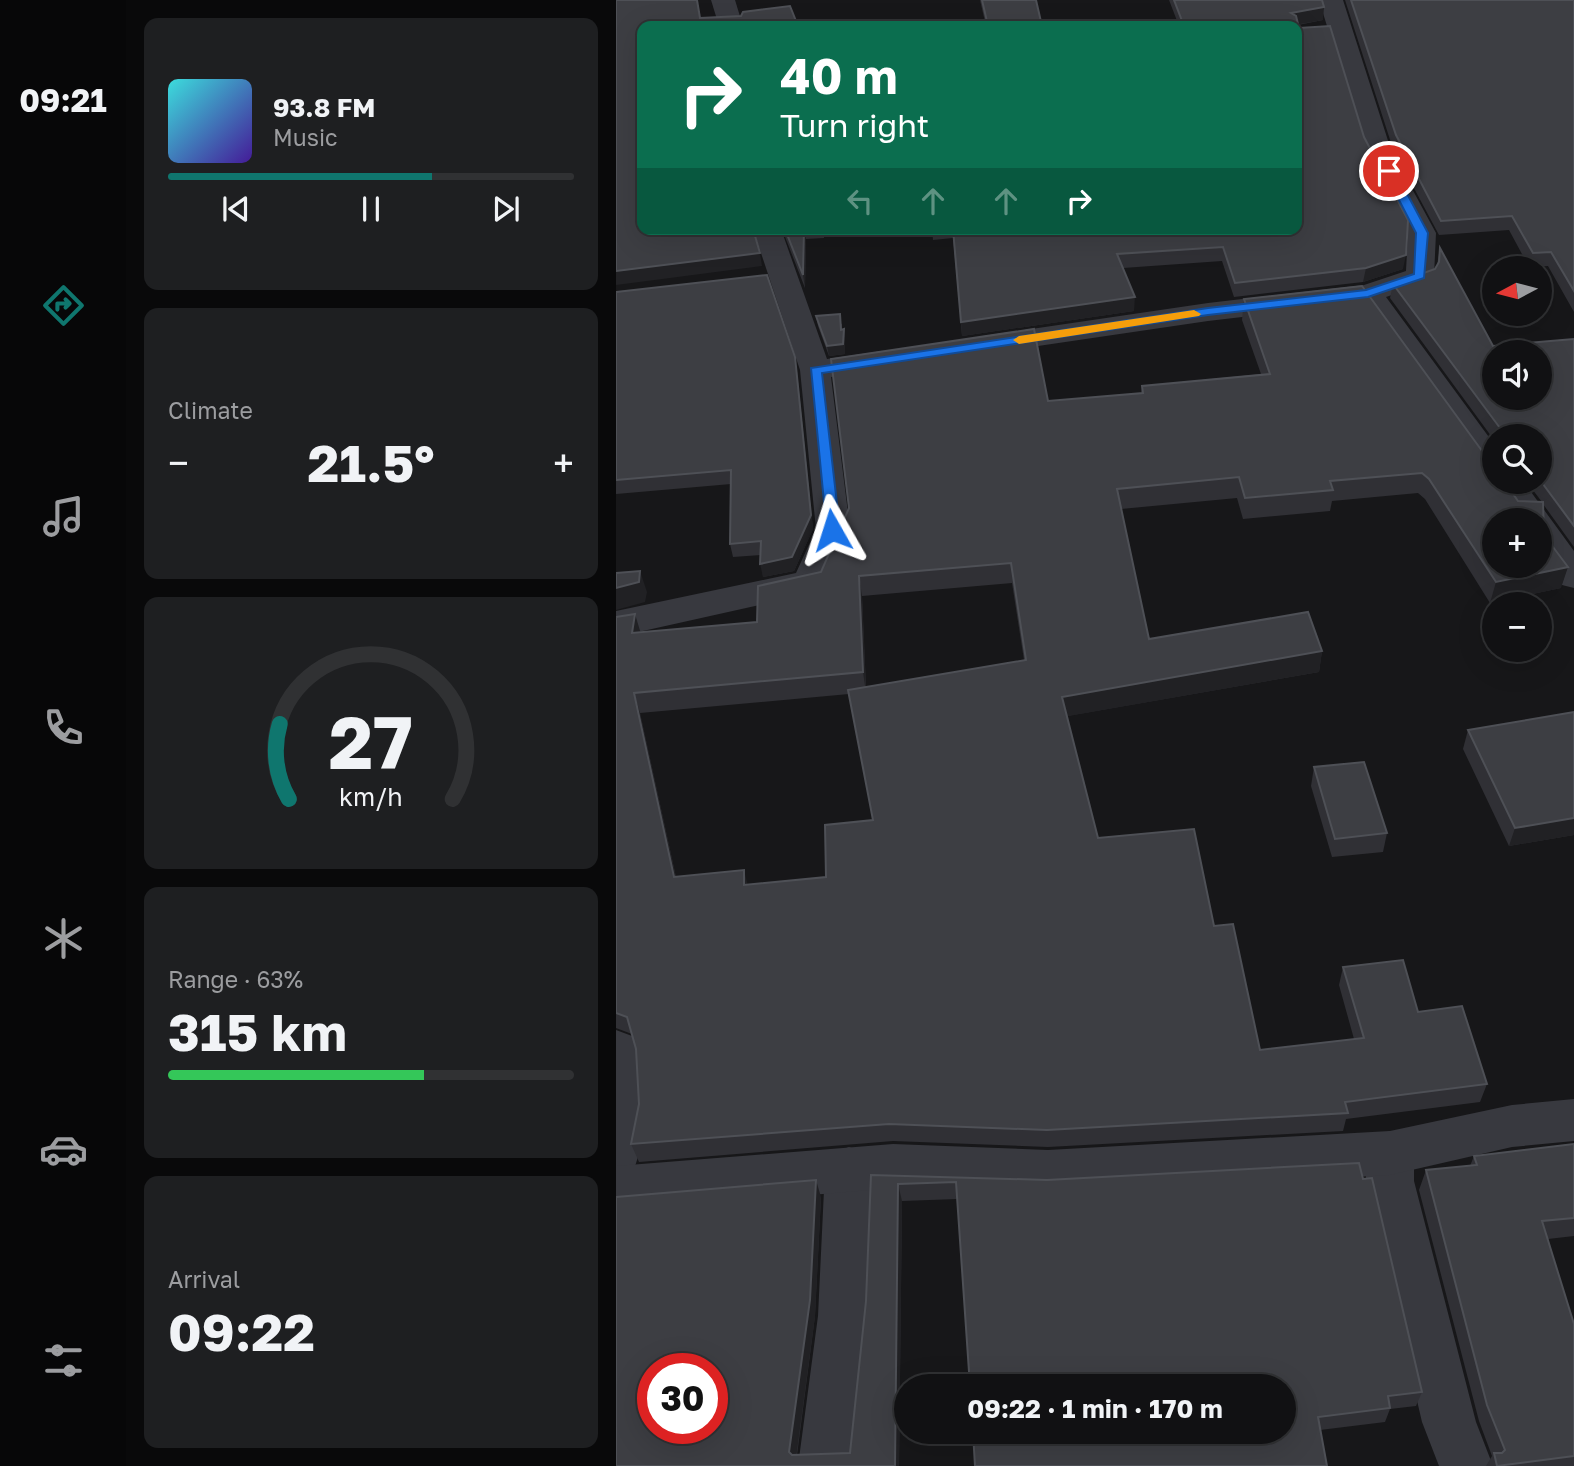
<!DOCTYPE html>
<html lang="en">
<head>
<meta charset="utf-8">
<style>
	:root { --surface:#111113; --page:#1e1f21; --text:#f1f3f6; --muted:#9c9da0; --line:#303133; --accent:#0f766e }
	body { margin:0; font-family:"Golos Text",sans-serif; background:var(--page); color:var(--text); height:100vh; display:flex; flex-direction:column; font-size:26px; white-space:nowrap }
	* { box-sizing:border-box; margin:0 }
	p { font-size:23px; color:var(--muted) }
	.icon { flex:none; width:38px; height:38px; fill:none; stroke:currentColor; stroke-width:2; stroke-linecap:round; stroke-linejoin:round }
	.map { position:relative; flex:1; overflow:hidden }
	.details { display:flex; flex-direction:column; gap:18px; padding:18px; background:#09090a; width:490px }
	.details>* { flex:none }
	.hud { position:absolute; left:21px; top:21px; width:665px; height:214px; border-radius:14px; box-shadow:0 7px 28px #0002,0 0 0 2px var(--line); background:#0b6e4f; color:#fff; overflow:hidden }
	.needle { width:46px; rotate:263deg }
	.controls { position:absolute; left:866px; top:256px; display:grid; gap:14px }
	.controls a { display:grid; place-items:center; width:70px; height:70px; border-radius:50%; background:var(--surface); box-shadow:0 7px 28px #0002,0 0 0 2px var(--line); font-size:35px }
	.speed { position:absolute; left:21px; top:1353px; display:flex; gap:14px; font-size:35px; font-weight:700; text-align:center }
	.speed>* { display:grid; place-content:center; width:91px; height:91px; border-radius:50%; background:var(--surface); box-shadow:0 7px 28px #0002,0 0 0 2px var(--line); line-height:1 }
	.speed .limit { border:10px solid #d22; background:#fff; color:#111 }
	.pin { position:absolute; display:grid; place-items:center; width:60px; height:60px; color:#fff; margin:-30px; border:4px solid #fff; border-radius:50%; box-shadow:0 2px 7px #0007 }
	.me { position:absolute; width:77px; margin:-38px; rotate:354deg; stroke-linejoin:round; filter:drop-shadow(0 0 5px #0008) }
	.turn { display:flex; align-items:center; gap:24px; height:147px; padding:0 28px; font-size:32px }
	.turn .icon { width:91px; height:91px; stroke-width:2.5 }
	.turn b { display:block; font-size:49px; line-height:60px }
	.lanes { display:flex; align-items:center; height:66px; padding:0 28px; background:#0003; justify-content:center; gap:35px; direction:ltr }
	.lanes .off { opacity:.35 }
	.big { font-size:52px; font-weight:700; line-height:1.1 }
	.details .tile { flex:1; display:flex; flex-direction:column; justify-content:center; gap:10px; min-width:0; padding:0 24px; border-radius:14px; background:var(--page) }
	.details .dial { align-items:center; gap:0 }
	.dial svg { height:182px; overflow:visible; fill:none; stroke:var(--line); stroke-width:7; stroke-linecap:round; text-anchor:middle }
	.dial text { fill:var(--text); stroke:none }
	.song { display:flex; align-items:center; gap:21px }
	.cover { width:84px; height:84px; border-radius:10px; background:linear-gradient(135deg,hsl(180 70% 55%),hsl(260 70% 35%)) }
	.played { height:7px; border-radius:4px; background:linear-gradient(90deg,var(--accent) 65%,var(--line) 65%) }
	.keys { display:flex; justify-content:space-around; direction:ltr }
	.heat { display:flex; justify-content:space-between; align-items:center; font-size:38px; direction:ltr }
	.charge { height:10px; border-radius:5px; background:linear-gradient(90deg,#34c759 63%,var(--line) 0) }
	.trip { position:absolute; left:278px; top:1374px; width:402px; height:70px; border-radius:35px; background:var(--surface); box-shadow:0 7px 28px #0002,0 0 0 2px var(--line); font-weight:700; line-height:70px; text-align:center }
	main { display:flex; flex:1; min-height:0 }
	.tab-bar { display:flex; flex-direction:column; width:126px; justify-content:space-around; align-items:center; background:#070708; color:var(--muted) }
	.tab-bar .icon { width:49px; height:49px }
	.tab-bar .active { color:var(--accent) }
	.tab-bar b { font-size:32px; color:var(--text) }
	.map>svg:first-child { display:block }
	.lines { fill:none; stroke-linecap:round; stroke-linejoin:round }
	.minor { fill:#38393f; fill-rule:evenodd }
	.tertiary { fill:#38393f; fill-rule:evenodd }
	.wall { fill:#303035; fill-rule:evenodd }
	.shaded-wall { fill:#212124 }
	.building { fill:#3d3e43; stroke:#4e5056; stroke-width:2; fill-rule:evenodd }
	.route { fill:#1a73e8; stroke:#114b97; stroke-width:2 }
	.slow { fill:#f59e0b }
</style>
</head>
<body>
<main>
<nav class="tab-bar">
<b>09:21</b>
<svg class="icon active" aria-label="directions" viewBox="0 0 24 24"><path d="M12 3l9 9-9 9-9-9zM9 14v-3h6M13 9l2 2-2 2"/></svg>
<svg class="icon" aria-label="music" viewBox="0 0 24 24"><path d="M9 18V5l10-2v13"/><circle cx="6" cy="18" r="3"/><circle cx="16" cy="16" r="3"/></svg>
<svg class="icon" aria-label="phone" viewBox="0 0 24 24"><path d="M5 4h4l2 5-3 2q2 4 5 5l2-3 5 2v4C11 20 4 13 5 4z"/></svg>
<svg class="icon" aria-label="climate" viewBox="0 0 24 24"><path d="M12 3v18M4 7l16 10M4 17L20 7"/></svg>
<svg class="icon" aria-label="car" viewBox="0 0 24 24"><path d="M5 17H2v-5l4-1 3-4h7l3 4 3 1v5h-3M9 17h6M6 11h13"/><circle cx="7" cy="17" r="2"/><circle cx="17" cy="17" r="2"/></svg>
<svg class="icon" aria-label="filters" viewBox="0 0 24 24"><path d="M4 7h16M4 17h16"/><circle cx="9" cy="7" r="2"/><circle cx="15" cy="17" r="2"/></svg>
</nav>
<section class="details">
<div class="tile">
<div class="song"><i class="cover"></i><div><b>93.8 FM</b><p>Music</p></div></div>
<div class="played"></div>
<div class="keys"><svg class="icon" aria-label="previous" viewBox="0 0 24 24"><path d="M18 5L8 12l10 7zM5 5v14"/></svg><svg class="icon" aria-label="pause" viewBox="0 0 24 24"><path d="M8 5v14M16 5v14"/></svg><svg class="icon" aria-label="next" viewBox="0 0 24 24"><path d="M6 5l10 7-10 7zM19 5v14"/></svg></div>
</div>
<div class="tile"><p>Climate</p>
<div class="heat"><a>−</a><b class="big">21.5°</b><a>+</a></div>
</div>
<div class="tile dial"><svg viewBox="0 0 100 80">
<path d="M14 69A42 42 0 1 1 86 69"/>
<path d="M14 69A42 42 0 0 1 10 36" stroke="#0f766e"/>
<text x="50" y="56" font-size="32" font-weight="700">27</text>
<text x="50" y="72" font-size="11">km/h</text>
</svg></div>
<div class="tile"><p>Range · 63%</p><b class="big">315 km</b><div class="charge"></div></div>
<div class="tile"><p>Arrival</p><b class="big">09:22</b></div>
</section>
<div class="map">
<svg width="958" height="1466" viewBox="0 0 958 1466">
	<rect width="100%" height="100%" fill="#171719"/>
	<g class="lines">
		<!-- minor -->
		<g class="minor">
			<path d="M95,0H119L127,26H103Z"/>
			<path d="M703,0H727L775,150L820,233L818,276L814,282L770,297L878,444V481H907L958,551V588L946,585L924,554V520H899L872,481L875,477L866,474L744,303L592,321L367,354L356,351L352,345L356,339L367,336L592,303L748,285L790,271L792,233L749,150Z"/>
			<path d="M137,229H165L211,359L266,351L277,353L281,360L277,367L215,377L234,529L206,591L0,637V611L180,573L200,529L184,370Z"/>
			<path d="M0,1030L16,1036C33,1072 33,1134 17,1171L0,1177Z"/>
			<path d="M774,1131L791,1137L798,1153V1181L860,1422L877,1466H823L806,1422L750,1181V1153L757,1137Z"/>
			<path d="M233,1147L250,1153L257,1169L252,1316L236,1466H182L202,1316L209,1169L216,1153Z"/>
		</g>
		<!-- tertiary -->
		<path class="tertiary" d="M958,1099V1141L896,1147L774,1175L432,1194L277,1188L0,1212V1166L277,1144L432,1150L774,1131L896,1105Z"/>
	</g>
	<!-- wall -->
	<g class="wall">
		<path d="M364,0H420L426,26H370Z"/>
		<path d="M553,0H706L707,20L682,25L683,28L787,269L747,282L618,297L606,261L507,268L518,311L346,336L337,238L317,240L316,229H681V26H563Z"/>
		<path d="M729,0H958V312L932,266L913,267L893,230L823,235L777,149Z"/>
		<path d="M166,229H208V238L190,239L189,288Z"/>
		<path d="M824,248L877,346L958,339V547L927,504L928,535L945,588L874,603L809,499L802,493L716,501L714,511L627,519L621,498L505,509L533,639L706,651L703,672L451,716L482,838L598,926L644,1050L738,1039L723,985L727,967L802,1012L871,1084L864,1102L730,1119L727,1131L432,1147L277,1141L23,1162L15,1144L23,1104L20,1049L16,1034L0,1028V617L25,632L141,622L205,572L432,401L525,393L526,386L645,374L626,320L628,299L869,455L902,501L926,502L910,481H924V436H878V440L774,298L777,284L819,269L821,265ZM396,583L408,660L250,687L246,596ZM233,694L257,820L210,877L132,885L60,877L24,713Z"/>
		<path d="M0,292L179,357L181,371L197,529L178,571L147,577L145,555L117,557L114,544L115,484L0,494Z"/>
		<path d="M200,316L226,324V330L228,329L229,339V354L213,356L202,326Z"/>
		<path d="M958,712V835L893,846L847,749L852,730Z"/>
		<path d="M698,767L771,833L767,852L716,857L695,786Z"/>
		<path d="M958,1144V1236L932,1239L958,1324V1466H870L876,1456L863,1421L803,1190L810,1170L854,1166L858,1156Z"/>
		<path d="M255,1175L431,1180L747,1179L806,1392L800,1406L774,1409L769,1422L704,1430L341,1199L286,1201L283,1466H0L205,1197L199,1316L181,1455L234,1453L250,1301Z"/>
	</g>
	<!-- shaded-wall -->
	<g class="shaded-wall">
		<path d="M708,7L707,20L673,26L675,13Z"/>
		<path d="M188,229L190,239L189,288L187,275Z"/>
		<path d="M144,253L146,266L0,285V271Z"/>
		<path d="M790,255L787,269L747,282L750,268Z"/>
		<path d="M519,297L518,311L346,336L345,322Z"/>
		<path d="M228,329L229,339V354L213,356L211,346Z"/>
		<path d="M179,357L181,371L197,529L178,571L147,577L144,564Z"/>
		<path d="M952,567L945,588L874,603L880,582Z"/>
		<path d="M24,571L31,592L29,602L0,610V588Z"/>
		<path d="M243,576L246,596L250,693L247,672Z"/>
		<path d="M19,614L25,634L16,633Z"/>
		<path d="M706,651L703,672L447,717L446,697Z"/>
		<path d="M18,693L24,713L64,896L58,877Z"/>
		<path d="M958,818V835L893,846L899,828Z"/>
		<path d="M128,870L133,890L128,885Z"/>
		<path d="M200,1180L205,1197L199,1316L179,1466L173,1452Z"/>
		<path d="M282,1184L286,1201L283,1466H279Z"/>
	</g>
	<!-- building -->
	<g class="building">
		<path d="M0,0H81L84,18L125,16L127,12L174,6L182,26H26V229H137L144,253L0,271Z"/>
		<path d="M366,0H420L426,26H372Z"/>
		<path d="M558,0H706L708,7L675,13L680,16L683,28L714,26L748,137L792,220L790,255L750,268L619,283L607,247L501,254L519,297L345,322L337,229H681V26H568Z"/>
		<path d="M735,0H958V291L935,252L917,253L896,216L825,221L780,135Z"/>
		<path d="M169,229H188L187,275Z"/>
		<path d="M824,248L877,346L958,339V526L924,480V436H884V428L777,284L819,269L823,262ZM878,352H924V397H878Z"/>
		<path d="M151,275L179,357L195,515L176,557L144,564L145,541L114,544L115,470L0,480V292Z"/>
		<path d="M746,286L869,455L876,458L875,462L878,467V481H888L902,501L927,502L928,535L952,567L880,582L813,479L806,473L714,481L717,490L629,498L623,477L501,489L533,639L692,612L706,651L446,697L482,838L578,829L598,926L617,924L644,1050L748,1038L727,967L787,960L802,1012L846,1006L871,1084L729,1102L732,1113L431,1130L273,1124L15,1144L23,1104L20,1049L11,1017L0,1013V617L19,614L16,633L141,622L142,586L205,572L233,508L215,359L418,329L432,401L527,393L526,386L654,374L628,299ZM878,520H924V565H878ZM395,563L410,660L232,690L257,820L209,825L210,877L128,885V870L58,877L18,693L247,672L243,576Z"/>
		<path d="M224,314L225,330L228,329L227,344L211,346L200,316Z"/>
		<path d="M24,571L23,582L0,588V573Z"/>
		<path d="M958,712V818L899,828L852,730Z"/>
		<path d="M748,762L771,833L719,839L698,767Z"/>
		<path d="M958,1144V1218L926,1221L958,1324V1456L881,1466L878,1453H886L889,1450L871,1405L810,1170L861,1165L858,1156Z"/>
		<path d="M743,1163L747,1179L756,1178L806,1392L772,1396L774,1408L702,1417L711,1466H359L357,1432H668V1386H354L340,1182L282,1184L279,1466H0V1197L200,1180L194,1300L173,1452L176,1455L234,1453L250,1301L255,1175L431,1180ZM37,1368H96V1428H37Z"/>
	</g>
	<!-- route -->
	<path class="route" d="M769,169L779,171L812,233L808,278L752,297L592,315L206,373L224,530L221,533H211L195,368L592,308L750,290L798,274L800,233L768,171Z"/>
	<!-- slow -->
	<path class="slow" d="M578,310L585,314L583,316L403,344L397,340L403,336Z"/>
</svg>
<div class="controls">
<a><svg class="needle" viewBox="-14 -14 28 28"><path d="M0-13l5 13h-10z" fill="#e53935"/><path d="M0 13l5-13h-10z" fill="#9c9da0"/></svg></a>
<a><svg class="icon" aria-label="sound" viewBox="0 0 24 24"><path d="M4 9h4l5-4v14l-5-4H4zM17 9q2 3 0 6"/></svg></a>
<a><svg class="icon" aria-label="search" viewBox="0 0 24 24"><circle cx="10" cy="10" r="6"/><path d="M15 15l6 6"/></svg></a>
<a>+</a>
<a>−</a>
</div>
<div class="speed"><div class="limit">30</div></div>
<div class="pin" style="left:773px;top:171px;background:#d93025"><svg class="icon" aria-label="arrive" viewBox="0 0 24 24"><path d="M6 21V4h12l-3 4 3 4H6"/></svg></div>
<svg class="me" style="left:216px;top:530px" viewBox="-20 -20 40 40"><path d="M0-17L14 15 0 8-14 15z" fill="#1a73e8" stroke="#fff" stroke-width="4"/></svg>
<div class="trip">09:22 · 1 min · 170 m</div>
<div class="hud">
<div class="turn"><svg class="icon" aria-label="right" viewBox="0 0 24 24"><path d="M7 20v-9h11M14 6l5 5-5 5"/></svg><div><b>40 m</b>Turn right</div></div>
<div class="lanes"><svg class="icon off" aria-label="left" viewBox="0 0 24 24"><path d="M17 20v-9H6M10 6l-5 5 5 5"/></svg><svg class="icon off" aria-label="ahead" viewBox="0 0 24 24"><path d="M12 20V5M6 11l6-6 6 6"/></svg><svg class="icon off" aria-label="ahead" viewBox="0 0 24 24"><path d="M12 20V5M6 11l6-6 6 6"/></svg><svg class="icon" aria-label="right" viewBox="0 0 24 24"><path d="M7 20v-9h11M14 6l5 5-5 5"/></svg></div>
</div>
</div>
</main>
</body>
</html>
